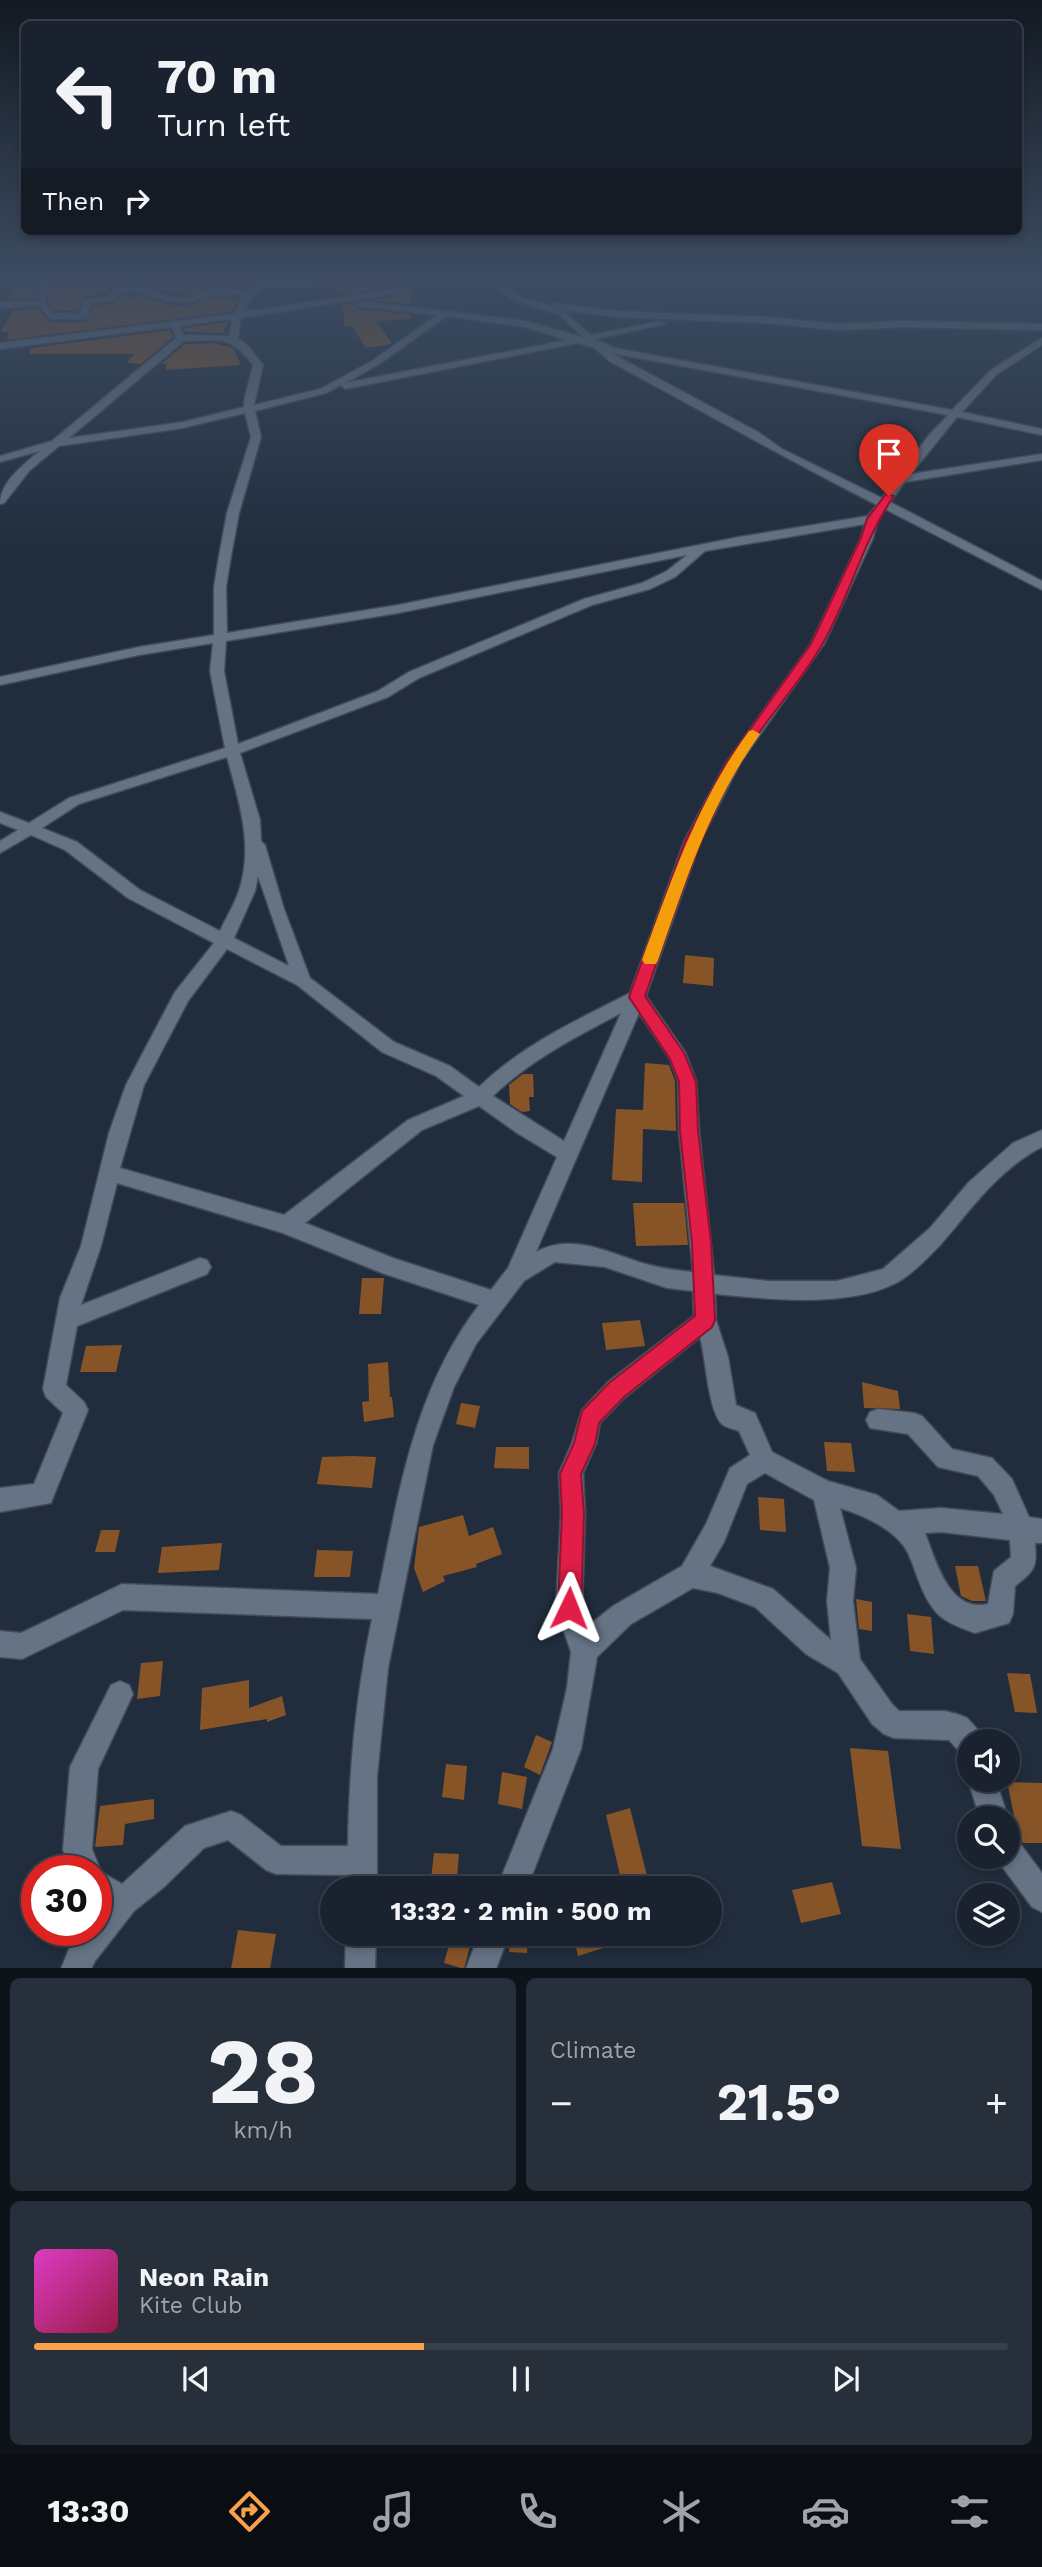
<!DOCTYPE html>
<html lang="en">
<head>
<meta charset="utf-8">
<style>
	:root { --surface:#19222e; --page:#262f3a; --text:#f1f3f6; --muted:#9fa4aa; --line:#373f4a; --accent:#f9a04d }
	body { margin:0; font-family:"Work Sans",sans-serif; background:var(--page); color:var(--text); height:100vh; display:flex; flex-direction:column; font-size:26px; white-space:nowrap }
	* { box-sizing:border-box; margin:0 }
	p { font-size:23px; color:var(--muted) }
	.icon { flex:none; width:38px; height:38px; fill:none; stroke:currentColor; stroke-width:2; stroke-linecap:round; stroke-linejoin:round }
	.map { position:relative; height:1968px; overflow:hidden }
	.sheet { display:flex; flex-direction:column; gap:10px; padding:10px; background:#0e1319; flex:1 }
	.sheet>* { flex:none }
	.banner { position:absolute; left:21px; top:21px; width:1001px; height:214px; border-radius:10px; box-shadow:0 4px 10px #0003,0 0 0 2px var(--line); background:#19222e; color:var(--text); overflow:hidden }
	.fabs { position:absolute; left:957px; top:1729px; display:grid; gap:14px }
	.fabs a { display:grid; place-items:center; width:63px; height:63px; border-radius:50%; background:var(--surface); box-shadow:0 4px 10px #0003,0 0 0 2px var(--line); font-size:35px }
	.speed { position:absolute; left:21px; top:1855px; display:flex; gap:14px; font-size:35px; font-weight:700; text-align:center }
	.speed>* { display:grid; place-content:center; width:91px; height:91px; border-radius:50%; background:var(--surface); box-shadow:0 4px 10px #0003,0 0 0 2px var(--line); line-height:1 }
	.speed .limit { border:10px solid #d22; background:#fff; color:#111 }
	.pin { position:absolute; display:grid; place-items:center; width:60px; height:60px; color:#fff; margin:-72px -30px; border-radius:50% 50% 50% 0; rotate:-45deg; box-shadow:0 0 7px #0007 }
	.pin .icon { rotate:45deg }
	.me { position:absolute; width:77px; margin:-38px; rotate:2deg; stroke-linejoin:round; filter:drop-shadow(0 0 5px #0008) }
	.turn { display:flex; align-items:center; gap:24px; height:147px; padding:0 21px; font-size:32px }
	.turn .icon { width:91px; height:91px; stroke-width:2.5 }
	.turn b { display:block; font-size:49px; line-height:60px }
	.then { display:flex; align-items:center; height:66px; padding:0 21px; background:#0003; gap:14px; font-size:26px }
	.big { font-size:52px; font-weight:700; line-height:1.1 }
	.sheet .tile { flex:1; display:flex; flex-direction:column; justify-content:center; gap:10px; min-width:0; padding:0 24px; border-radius:10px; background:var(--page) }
	.sheet .dial { align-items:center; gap:0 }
	.dial b { font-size:91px; line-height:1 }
	.song { display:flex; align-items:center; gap:21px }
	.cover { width:84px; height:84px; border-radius:10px; background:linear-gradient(135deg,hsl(310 70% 55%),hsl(340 70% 35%)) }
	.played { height:7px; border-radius:4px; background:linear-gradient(90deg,var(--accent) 40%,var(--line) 40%) }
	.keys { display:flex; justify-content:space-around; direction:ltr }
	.heat { display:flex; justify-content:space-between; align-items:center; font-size:38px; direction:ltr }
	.sheet .tiles { flex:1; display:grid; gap:10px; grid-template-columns:1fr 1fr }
	.tile:last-child { grid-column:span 2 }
	.trip { position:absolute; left:320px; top:1876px; width:402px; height:70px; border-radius:35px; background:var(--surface); box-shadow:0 4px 10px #0003,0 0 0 2px var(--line); font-weight:700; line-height:70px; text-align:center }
	.tabs { display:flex; height:112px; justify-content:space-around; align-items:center; background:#0a0e12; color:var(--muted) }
	.tabs .icon { width:49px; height:49px }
	.tabs .on { color:var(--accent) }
	.tabs b { font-size:32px; color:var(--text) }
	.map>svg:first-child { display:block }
	.building { fill:#865427 }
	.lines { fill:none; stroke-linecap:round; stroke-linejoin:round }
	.minor-casing { stroke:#414b59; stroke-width:3 }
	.minor { fill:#657385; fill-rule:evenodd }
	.route { fill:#e11d48; stroke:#92132f; stroke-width:2 }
	.slow { fill:#f59e0b }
</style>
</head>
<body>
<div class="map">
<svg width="1042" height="1969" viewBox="0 0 1042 1969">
	<rect width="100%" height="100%" fill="#212d3d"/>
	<!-- building -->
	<g class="building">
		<path d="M54,280H129V285L114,286L106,294L85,296L77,311L54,310L48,302Z"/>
		<path d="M337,280H414L392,286L338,295L332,283Z"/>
		<path d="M184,282L240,284L247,285L246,287L208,286L187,294L154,289L167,283L180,288Z"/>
		<path d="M15,287L39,289L36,298L9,299Z"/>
		<path d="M415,289L409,304L373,300L395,296Z"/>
		<path d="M130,295V299L139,295L171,305L188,306L209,298H239L232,312L7,340L9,332H0L14,310L38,309L50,322H86L94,305L113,304L121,296Z"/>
		<path d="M356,303L357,309L409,314L410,319L377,321L392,344L366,348L352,326H344L343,305Z"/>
		<path d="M229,322L224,330L225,333L186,332L184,328Z"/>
		<path d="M170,330L173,337L141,364L127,363L134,354H29L31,348Z"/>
		<path d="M215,343L233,348L241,365L166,370V364H161L185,344Z"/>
		<path d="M685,955L714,958L713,986L683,983Z"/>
		<path d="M645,1063L669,1065L675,1081L676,1131L643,1129L642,1182L612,1180L616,1109L643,1110Z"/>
		<path d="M523,1074H533L534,1097H529L530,1111L522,1112L510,1104L509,1085Z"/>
		<path d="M633,1203H684L688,1245L636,1246Z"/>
		<path d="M362,1278H384L381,1314H359Z"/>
		<path d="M640,1320L645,1346L606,1350L602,1323Z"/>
		<path d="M122,1345L116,1372H80L86,1346Z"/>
		<path d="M388,1362L390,1397H392L394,1417L364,1422L362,1402L369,1401L368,1364Z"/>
		<path d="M862,1382L898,1391L900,1409L864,1408Z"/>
		<path d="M461,1403L480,1406L475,1428L456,1424Z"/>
		<path d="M824,1442L851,1443L855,1472L827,1471Z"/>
		<path d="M496,1447H529V1469L494,1468Z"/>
		<path d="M352,1456L376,1457L372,1488L317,1484L322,1457Z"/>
		<path d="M758,1497L784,1499L786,1532L760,1530Z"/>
		<path d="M463,1515L469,1536L493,1527L502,1554L476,1564L477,1567L443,1576L445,1581L423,1592L414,1568L419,1527Z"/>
		<path d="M101,1530H120L115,1552H95Z"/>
		<path d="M222,1543L219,1570L158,1573L162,1547Z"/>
		<path d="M317,1550L353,1551L350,1577H314Z"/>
		<path d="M955,1566H978L986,1601H972L961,1596Z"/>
		<path d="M856,1599L872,1602V1631L859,1629Z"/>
		<path d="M907,1614L931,1617L934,1654L910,1651Z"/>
		<path d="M163,1661L160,1696L137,1699L141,1663Z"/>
		<path d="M1007,1673L1030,1674L1037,1713L1015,1712Z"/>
		<path d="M249,1680V1708L282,1696L286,1715L267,1722V1719L200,1730L202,1688Z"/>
		<path d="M536,1735L552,1742L540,1775L524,1767Z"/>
		<path d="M850,1748L888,1751L901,1849L862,1846Z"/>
		<path d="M446,1764L467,1766L464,1800L442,1797Z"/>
		<path d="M502,1772L527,1777L522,1809L498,1804Z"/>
		<path d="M1007,1782L1042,1783V1843H1023L1019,1839Z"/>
		<path d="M154,1799V1819L125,1824L123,1845L95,1847L100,1806Z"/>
		<path d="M630,1808L650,1888H623L606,1815Z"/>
		<path d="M434,1853L459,1854L456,1888H430Z"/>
		<path d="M832,1882L841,1914L801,1923L792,1890Z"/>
		<path d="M238,1930L276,1934L270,1969H231Z"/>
		<path d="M452,1934H473L464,1969L444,1963Z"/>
		<path d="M511,1934H528L527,1953L509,1952Z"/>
		<path d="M573,1934H634L635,1938L578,1956Z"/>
	</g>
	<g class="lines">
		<defs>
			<g id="minor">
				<path d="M0,280L43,282L44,280H52L45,303L53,313L79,314L85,299L107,297L114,289L132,287L131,280H139L140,288L172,296L187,297L208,289L247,290L258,281L334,280L306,287H260L243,312L393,289L421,280H432L394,294L241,318L238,338L248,346L263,365L254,405L320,389L372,361L437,315L357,306L360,301L526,321L583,337L558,314L517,302L483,280H492L523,298L551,306L555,303L615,311L766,317L838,324L904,321L1042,324V330L904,327L838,330L766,323L615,317L562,310L591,335L661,321L665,324L596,339L615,348L952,410L991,370L1042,338V345L997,374L962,412L1042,429V435L957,417L911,474L1042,454V460L905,482L890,502L1042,581V590L885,509L878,519L873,538L824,644L740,763L700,842L646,996L685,1052L696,1081L699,1131L714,1275L768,1281H837L883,1269L930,1228L969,1182L1013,1143L1042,1130V1147C1006,1165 978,1199 953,1230C940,1246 912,1276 894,1284C845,1308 767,1299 715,1294L716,1320L728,1357L736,1405L755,1413L772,1452L828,1481L877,1495L899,1511L941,1508L1003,1514L994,1495L978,1476L938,1467L908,1434L870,1428L866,1420L870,1412L878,1409L914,1413L922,1416L952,1449L992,1458L1012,1479L1029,1517L1042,1519V1543H1035C1037,1568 1035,1570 1015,1586L1013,1614L1009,1623L975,1633C964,1629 949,1624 940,1616C922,1599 918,1575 908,1553C897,1530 863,1515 840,1508L856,1568L853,1601L860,1659L892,1704L899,1711H945L957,1714L967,1718L980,1732L983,1741H970V1755L960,1752L949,1740L894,1738L884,1734L872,1724L838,1673L806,1654L755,1607L718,1593L693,1588L631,1624L597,1657L581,1749L527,1888H497L553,1749L567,1688L571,1652L556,1608L561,1513L559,1473L572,1443L582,1410L608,1382L694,1316L693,1291L667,1288L605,1267L555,1262L524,1281L476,1344L454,1387L433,1445L388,1668L377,1776V1888H347L348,1875L276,1874L266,1870L228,1840L204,1848L164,1887L134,1911L95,1961L91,1969H61L73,1939L81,1930H96V1912L102,1905L96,1901V1871H72L63,1850L70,1767L111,1685L120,1681L129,1685L133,1694L98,1769L92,1849L101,1872L122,1884L185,1826L231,1811L241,1815L281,1846H348C349,1769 356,1694 372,1619L123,1610L22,1659L0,1657V1631L21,1633L122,1584L378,1594C399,1492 414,1390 479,1305L382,1273L283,1233L117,1183L101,1246L81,1305L200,1258L207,1260L211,1267L207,1274L77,1326L66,1385L84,1402L88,1410L54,1495L51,1503L0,1512V1488L34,1484L63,1413L46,1397L43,1389L60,1298L81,1246L109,1133L126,1085L175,992L214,943L128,898L65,850L31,835L0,853V841L18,830L0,823V812L29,823L69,798L225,748L210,671L213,643L139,655L0,685V677L139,647L214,635V587L219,556L227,513L251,437L245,413L183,428L59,446L30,470L4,503L0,504C0,482 24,464 40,451L0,462V456L52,441L176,338L172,327L0,349V343L234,314L243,295H209L188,303L172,302L136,292L120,293L113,301L92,303L86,319H50L39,306L0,308V302L38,301L42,287L0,283ZM447,316L525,327L567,340L345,383L378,365ZM232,319L229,336L184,335L180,326ZM184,341C220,341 230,334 253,365C251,376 243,400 244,407L183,422L69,438ZM578,343L595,348L609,361C699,409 786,459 877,505L868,516L739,537L398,605L227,633L226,587L231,556L239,513L261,437L255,411L326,393L341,385L345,389ZM611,353L948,415L929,435L882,498L782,449L758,432ZM865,524L861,538L811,644L726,763L684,842L630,993C577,1020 522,1045 479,1087L450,1066L394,1042L310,978L284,909L265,845L261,841L260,820L240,753L388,697L419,678L592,605L650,589L675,577L705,551ZM687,555L667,571L642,583L584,599L409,672L378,691L238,744L224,671L226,641L398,613ZM227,757C239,802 254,845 239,891C234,905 226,918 220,931L140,890L77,842L42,828L79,804ZM258,876L289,966L234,938L255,891ZM227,949L297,985L382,1052L436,1076L464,1096L408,1120L284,1215L120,1168L144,1085L188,1001ZM621,1013L564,1141L493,1096C530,1060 576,1037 621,1013ZM639,1013L670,1059L678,1081L679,1131L693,1272C672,1270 652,1267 633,1260C602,1249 567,1234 536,1252ZM479,1106L517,1133L557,1157L508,1268L491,1290L393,1258L305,1223L422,1130ZM700,1337C706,1358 708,1413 723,1425C728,1428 734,1429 739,1431L750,1455L730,1468L706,1524L682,1566L613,1606L588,1626L582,1608L585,1513L583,1473L596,1444L600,1423L624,1398ZM765,1473L814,1500L830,1568L827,1601L831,1640L773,1589L710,1566L724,1542L747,1484ZM941,1532L1010,1540L1011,1557L994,1571L988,1604C949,1613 936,1561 925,1533Z"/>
				<path d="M970,1776V1780H996L1008,1818H980L968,1780Z"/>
				<path d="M1008,1837L1018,1841L1042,1873V1912L1032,1907L998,1861L996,1857H1008Z"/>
				<path d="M346,1934H376L375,1969H345Z"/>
				<path d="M479,1934H509L496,1969H466Z"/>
			</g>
		</defs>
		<!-- minor casing -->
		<use href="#minor" class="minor-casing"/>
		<!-- minor -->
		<use href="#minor" class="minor"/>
	</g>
	<!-- sky -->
	<linearGradient id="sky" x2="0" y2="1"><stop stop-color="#121922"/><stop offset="0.5" stop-color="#3d4c62"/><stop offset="1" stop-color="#3d4c62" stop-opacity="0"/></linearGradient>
	<rect width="1042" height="555" fill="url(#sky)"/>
	<!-- route -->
	<path class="route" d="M886,494L894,496C863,540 850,596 823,643C799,686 762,722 738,765C697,838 673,917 645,996L684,1053L696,1082L698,1131L711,1243L715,1320L712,1327L624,1397L599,1423L595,1444L581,1474L584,1513L581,1608L578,1616L569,1619L561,1616L558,1608L562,1513L560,1474L574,1443L582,1411L609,1383L695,1316L692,1243L680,1131L679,1082L670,1059L629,997L685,842L726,763L811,644L861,538L867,519Z"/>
	<!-- slow -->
	<path class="slow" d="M753,730L760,734C709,806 687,878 658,960L656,964H645L642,960C672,879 697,802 749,731Z"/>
</svg>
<div class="fabs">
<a><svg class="icon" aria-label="sound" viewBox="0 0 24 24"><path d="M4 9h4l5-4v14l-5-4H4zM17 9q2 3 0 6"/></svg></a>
<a><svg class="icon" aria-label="search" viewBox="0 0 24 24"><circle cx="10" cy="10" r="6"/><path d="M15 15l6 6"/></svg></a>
<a><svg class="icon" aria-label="layers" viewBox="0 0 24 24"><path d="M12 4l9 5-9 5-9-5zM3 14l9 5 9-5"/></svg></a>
</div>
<div class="speed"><div class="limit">30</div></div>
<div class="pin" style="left:889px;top:496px;background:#d93025"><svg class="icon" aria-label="arrive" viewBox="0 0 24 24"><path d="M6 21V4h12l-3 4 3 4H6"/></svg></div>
<svg class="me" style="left:569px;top:1608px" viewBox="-20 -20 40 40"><path d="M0-17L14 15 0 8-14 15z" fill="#e11d48" stroke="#fff" stroke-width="4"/></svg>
<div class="trip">13:32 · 2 min · 500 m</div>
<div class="banner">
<div class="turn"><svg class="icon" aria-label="left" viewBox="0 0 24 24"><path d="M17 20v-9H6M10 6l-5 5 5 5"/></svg><div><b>70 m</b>Turn left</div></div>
<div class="then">Then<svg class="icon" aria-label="right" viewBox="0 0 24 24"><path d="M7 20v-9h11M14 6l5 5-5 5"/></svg></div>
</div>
</div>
<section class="sheet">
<div class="tiles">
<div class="tile dial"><b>28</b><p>km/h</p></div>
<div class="tile"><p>Climate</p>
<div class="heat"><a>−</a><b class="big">21.5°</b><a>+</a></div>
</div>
<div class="tile">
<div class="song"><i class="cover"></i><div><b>Neon Rain</b><p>Kite Club</p></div></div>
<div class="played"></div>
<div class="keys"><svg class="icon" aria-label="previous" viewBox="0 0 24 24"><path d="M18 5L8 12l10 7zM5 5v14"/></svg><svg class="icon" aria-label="pause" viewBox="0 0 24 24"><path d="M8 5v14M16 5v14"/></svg><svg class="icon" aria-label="next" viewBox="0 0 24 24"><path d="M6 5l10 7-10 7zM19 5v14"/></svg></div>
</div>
</div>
</section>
<nav class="tabs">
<b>13:30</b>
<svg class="icon on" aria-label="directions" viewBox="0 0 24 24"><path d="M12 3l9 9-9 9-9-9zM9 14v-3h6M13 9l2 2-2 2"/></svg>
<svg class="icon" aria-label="music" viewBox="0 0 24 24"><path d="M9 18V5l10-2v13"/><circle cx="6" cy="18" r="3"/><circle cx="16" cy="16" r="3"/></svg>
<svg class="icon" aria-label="phone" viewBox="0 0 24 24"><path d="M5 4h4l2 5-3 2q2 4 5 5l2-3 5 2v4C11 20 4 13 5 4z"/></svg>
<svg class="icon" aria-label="climate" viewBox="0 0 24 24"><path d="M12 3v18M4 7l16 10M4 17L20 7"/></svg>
<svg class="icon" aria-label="car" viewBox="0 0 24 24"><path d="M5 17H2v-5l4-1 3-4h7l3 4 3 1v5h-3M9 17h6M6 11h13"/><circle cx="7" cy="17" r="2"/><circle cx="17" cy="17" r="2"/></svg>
<svg class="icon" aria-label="filters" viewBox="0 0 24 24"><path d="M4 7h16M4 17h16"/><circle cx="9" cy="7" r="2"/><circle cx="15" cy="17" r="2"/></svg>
</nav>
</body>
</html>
